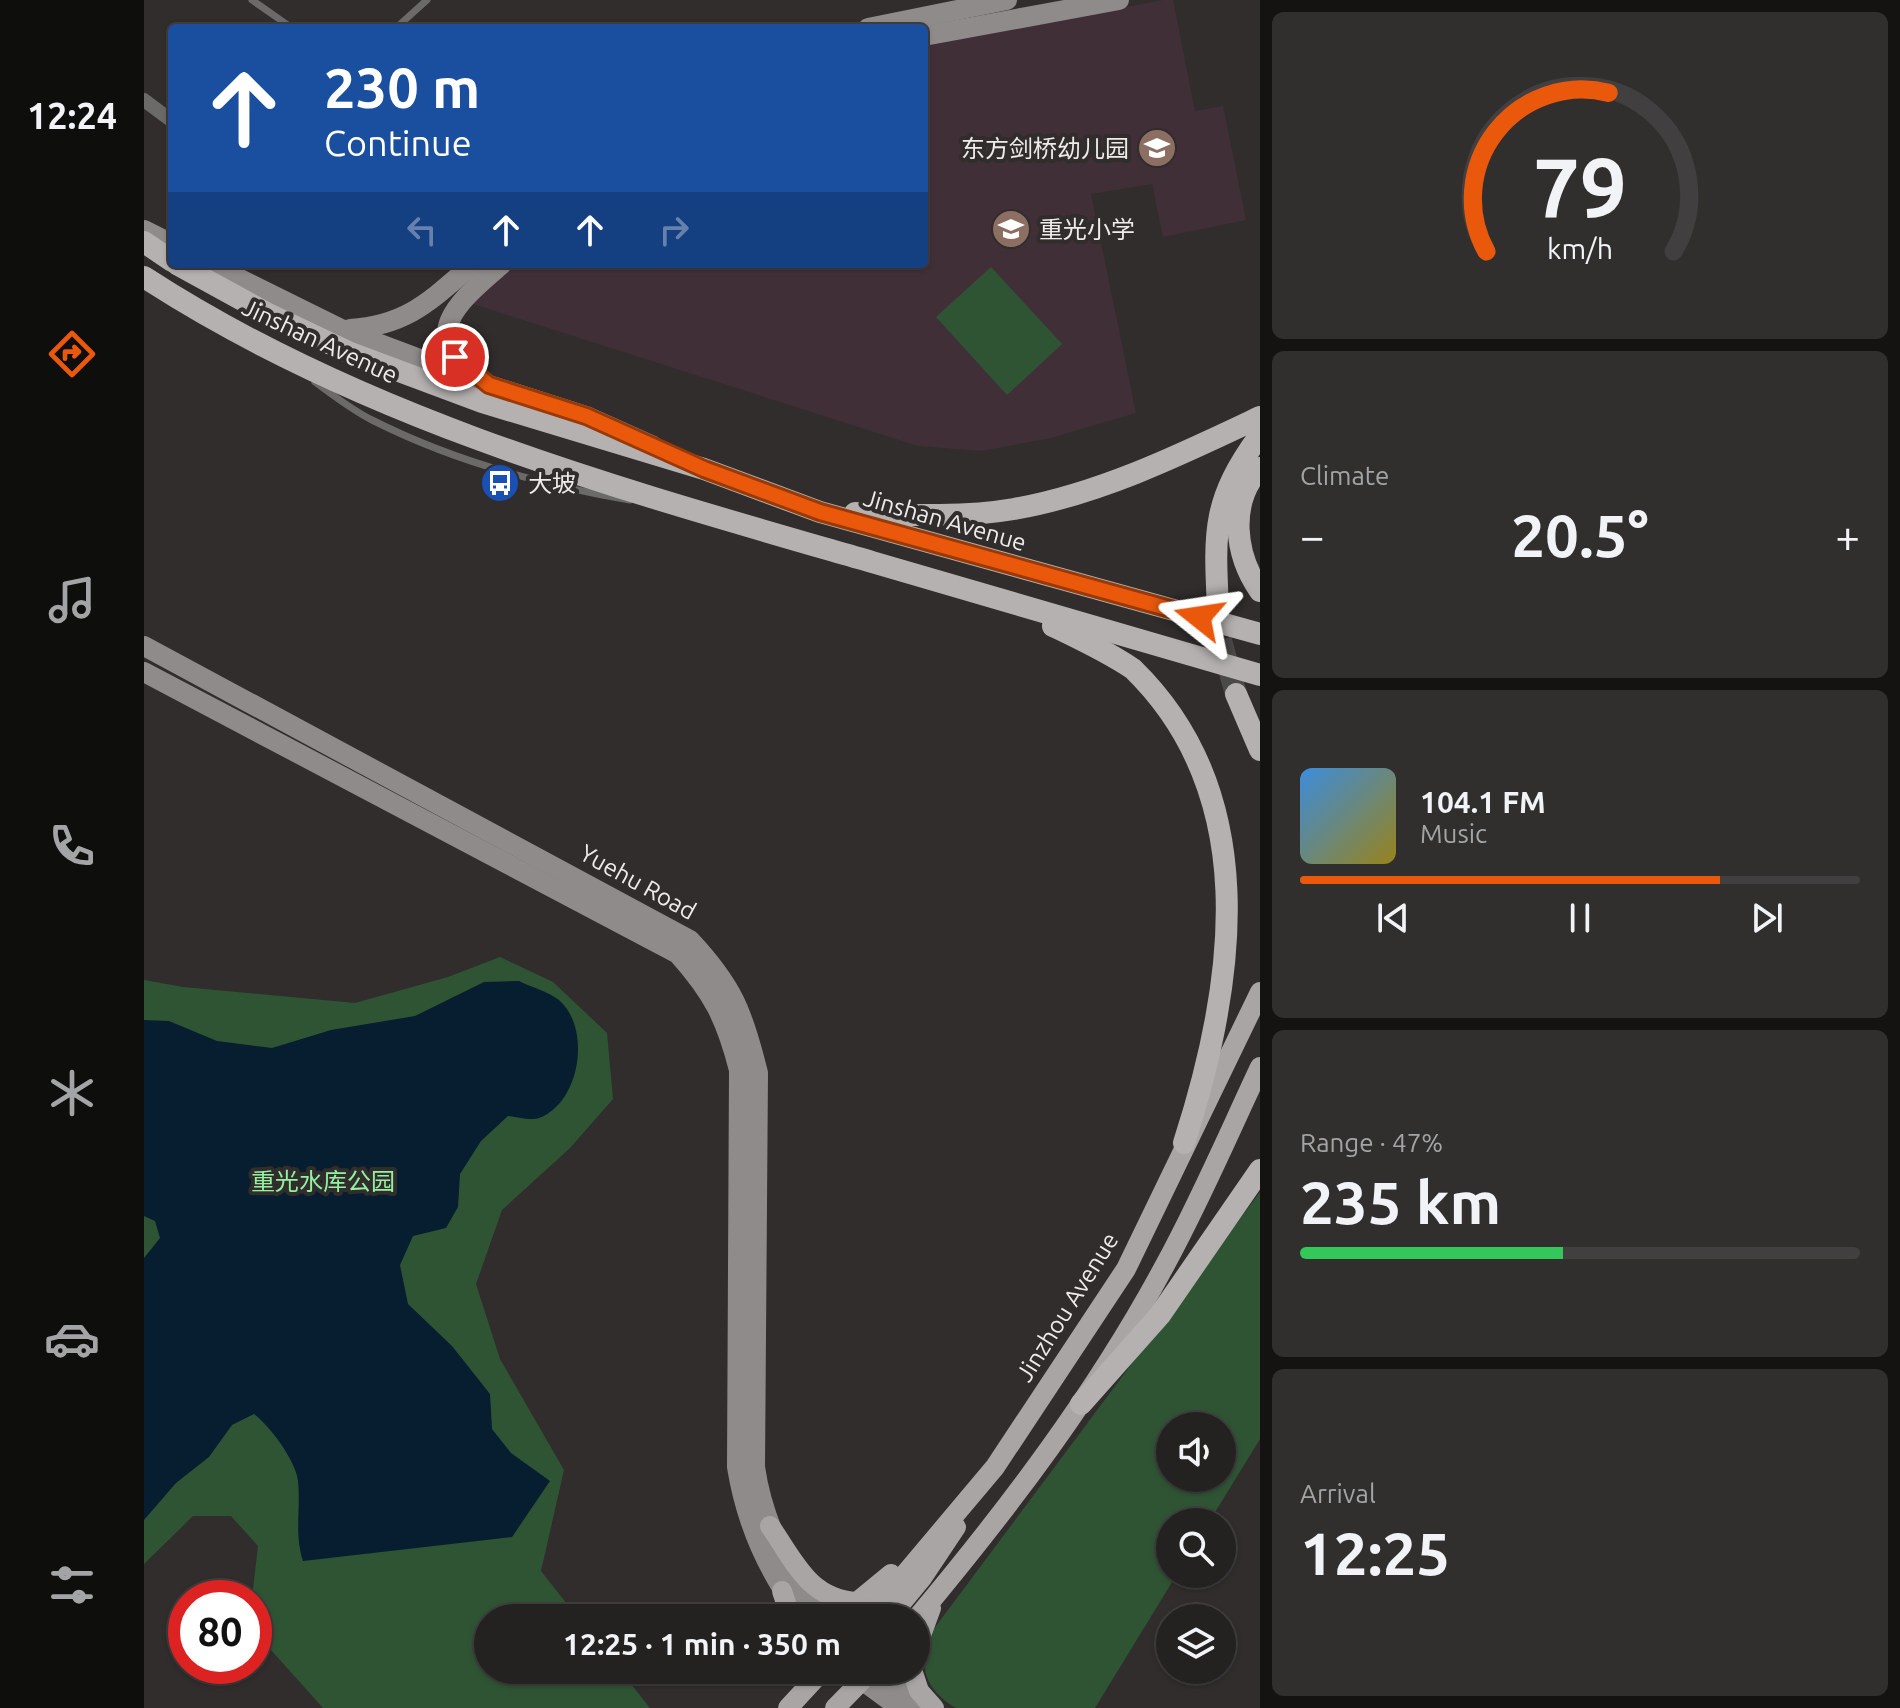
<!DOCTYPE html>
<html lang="en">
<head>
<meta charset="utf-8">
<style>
	:root { --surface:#242221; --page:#302f2e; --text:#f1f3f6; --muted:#a3a4a5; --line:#413f3f; --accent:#ea580c }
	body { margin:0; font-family:Ubuntu,"Noto Sans SC",sans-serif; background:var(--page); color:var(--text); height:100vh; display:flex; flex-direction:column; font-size:30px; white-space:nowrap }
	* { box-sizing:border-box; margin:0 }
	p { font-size:26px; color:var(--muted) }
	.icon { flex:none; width:44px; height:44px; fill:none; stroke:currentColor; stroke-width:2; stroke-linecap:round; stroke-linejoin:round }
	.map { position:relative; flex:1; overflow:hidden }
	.panel { display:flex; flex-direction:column; gap:12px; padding:12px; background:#141312; width:640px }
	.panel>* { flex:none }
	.banner { position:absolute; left:24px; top:24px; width:760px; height:244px; border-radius:8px; box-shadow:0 2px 6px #0004,0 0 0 2px var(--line); background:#1a4fa0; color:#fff; overflow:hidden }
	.tools { position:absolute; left:1012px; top:1412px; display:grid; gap:16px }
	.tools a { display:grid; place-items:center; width:80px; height:80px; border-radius:50%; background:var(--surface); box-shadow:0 2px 6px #0004,0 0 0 2px var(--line); font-size:40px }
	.speed { position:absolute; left:24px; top:1580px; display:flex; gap:16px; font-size:40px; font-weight:700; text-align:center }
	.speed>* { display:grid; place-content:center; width:104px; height:104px; border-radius:50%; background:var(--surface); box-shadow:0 2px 6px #0004,0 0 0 2px var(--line); line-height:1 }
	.speed .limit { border:12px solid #d22; background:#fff; color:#111 }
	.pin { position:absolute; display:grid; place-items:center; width:68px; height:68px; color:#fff; margin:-34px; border:4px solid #fff; border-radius:50%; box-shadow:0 2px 8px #0007 }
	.me { position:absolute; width:88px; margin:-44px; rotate:285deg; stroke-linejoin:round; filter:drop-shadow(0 0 6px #0008) }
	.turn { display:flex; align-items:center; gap:28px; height:168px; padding:0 24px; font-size:36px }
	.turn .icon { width:104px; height:104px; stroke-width:2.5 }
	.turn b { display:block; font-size:56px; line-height:68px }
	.lanes { display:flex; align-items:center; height:76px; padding:0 24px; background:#0003; justify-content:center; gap:40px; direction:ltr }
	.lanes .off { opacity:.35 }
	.big { font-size:60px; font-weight:700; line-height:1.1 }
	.panel .tile { flex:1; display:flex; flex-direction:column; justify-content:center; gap:12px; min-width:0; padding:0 28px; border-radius:12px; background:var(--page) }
	.panel .dial { align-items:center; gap:0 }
	.dial svg { height:208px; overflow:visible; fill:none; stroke:var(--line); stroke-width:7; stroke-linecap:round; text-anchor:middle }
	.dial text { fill:var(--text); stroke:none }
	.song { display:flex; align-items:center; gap:24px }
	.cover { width:96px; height:96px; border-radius:12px; background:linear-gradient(135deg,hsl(210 70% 55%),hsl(50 70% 35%)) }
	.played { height:8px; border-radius:4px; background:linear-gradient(90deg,var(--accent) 75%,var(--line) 75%) }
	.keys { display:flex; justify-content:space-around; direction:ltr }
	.heat { display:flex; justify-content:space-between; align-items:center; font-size:44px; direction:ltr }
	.charge { height:12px; border-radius:6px; background:linear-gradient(90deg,#34c759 47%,var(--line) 0) }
	.trip { position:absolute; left:330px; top:1604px; width:456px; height:80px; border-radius:40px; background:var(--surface); box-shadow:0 2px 6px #0004,0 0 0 2px var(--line); font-weight:700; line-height:80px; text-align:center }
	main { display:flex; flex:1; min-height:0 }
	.tab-bar { display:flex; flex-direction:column; width:144px; justify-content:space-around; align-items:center; background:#0e0e0d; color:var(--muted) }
	.tab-bar .icon { width:56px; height:56px }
	.tab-bar .on { color:var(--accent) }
	.tab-bar b { font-size:36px; color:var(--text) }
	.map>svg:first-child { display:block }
	.education { fill:#412f38 }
	.green { fill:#2f5434; fill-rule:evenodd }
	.water { fill:#061e2f }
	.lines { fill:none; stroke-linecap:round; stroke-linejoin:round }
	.trunk-tunnel { stroke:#4c4a49; stroke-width:22; stroke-dasharray:22 11; stroke-linecap:butt }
	.service { stroke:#6b6a69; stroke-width:7 }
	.minor { stroke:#6b6a69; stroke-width:14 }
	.secondary { stroke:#8e8b8a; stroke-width:20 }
	.primary { stroke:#a8a5a4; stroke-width:20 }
	.trunk { stroke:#b4b1b0; stroke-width:22 }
	.route-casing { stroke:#983908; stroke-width:20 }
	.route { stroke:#ea580c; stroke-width:14 }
	.labels { text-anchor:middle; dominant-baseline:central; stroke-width:8; stroke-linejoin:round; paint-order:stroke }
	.poi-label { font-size:24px; fill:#eeeceb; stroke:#302d2c; text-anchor:start }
	.street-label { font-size:24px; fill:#eeeceb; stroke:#302d2c }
	.park-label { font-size:24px; fill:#94f1a0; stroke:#302d2c }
</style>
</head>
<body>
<main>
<nav class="tab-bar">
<b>12:24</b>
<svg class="icon on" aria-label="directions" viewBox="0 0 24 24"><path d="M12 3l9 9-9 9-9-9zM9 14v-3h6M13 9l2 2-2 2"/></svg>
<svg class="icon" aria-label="music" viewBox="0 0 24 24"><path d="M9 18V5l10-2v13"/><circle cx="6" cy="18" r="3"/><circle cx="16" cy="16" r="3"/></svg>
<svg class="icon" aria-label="phone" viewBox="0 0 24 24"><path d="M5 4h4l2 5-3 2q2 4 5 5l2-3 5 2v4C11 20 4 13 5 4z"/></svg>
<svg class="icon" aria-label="climate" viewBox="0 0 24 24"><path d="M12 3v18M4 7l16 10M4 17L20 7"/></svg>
<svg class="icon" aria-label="car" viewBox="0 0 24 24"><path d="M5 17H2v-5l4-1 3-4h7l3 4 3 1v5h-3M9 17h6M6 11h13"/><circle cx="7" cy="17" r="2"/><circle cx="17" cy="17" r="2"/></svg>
<svg class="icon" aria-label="filters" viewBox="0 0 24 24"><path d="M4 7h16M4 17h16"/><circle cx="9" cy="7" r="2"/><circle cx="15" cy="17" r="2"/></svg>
</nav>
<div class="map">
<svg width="1116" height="1708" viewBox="0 0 1116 1708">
	<rect width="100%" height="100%" fill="#302d2c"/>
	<!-- education -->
	<path class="education" d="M1019,0H1029L1051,111L1079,106L1102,220L1019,237L1008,184L947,194L992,413L907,438L837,451L774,446L326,303L371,264H780V46Z"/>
	<!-- green -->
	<g class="green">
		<path d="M847,267L918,344L863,395L792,317Z"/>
		<path d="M356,957L409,982L463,1033L469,1099L426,1148L358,1210L332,1284L356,1359L420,1470L397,1571L434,1618H344V1670H476L506,1708H179L110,1631L108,1598L114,1546L87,1516H49L0,1564V980L39,987L211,1003L304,977Z"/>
		<path d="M1116,1192V1439L1065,1522H1026V1574H1033L951,1708H812C782,1690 773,1667 786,1634ZM1026,1426H1078V1478H1026Z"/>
	</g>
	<!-- water -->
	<path class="water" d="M375,981C387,987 405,992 415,1000C448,1029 436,1103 395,1118C387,1121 373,1117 364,1116L337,1141L316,1174L314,1207L302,1228L269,1236L256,1265L264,1304L308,1346L346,1394L348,1429L367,1453L406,1481L368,1537L159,1561C150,1533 157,1509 154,1481C152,1461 126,1426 110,1414L88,1425L65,1457L32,1483L0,1520V1258L16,1238L11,1221L0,1216V1020L25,1021L73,1041L128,1048L187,1030L271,1016L340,982Z"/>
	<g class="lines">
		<!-- trunk-tunnel -->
		<path class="trunk-tunnel" d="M1074,607L1076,637L1092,694"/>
		<!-- service -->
		<g class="service">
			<path d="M108,0L148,28"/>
			<path d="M252,28L283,0"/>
			<path d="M171,382C189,395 208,410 228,420C309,461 397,485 486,500"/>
		</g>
		<!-- minor -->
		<path class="minor" d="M0,100L28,121"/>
		<!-- secondary -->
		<g class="secondary">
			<path d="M724,28L863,0"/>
			<path d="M780,36L975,0"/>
			<path d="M0,230L28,244"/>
			<path d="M66,264L199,330L345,385L442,416L509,446"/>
			<path d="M206,329C264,325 287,300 329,264"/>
			<path d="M332,376C270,333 321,297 358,264"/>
			<path d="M0,646L546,940C589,986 599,1012 614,1073L611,1467C619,1523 645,1572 677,1618"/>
			<path d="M0,672L534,954C569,993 582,1019 595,1070L593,1467C602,1523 624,1573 659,1618"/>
			<path d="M704,1670L756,1708"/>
			<path d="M727,1670L780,1708"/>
		</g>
		<!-- primary -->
		<g class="primary">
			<path d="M626,1526C651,1562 665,1599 713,1602L747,1574"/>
			<path d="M638,1591L647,1618"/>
			<path d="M724,1618L851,1467L982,1269L1116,992"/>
			<path d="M745,1618L778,1578L812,1527"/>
			<path d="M772,1619C864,1509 953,1392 1021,1265C1056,1201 1085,1133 1116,1067"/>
			<path d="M772,1649L787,1608"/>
			<path d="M768,1670L775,1691L790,1708"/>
			<path d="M644,1708L679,1670"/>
			<path d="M691,1708L728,1670"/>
		</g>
		<!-- trunk -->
		<g class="trunk">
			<path d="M0,242L28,261"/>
			<path d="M33,264L124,314L204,352L338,402L560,469L676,512L1116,634"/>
			<path d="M0,277C220,420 479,490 728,562C857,599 986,638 1116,675"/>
			<path d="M1116,468C1084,503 1091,555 1116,591"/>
			<path d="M711,513C763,515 818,518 870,509C956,494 1038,454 1116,417"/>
			<path d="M1074,607C1070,530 1069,499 1116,435"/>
			<path d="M909,626C936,639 964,652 989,669C1116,793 1094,976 1040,1143"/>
			<path d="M1092,694L1116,750"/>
			<path d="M937,1404L1016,1315L1116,1170"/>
		</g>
	</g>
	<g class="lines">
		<defs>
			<path id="route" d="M311,357L345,385L442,416L560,469L676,512L1055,617"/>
		</defs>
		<!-- route casing -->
		<use href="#route" class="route-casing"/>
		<!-- route -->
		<use href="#route" class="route"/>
	</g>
	<!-- icons -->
	<defs>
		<symbol id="school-disc" viewBox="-11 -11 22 22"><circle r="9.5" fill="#8d6e63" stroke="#302d2c"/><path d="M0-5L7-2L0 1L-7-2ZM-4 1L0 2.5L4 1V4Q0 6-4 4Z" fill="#fff"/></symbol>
		<symbol id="bus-disc" viewBox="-11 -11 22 22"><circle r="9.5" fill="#1a4fb4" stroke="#302d2c"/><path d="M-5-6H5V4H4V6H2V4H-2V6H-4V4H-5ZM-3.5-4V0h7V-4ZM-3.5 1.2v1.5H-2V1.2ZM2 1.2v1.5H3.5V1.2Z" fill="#fff"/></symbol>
	</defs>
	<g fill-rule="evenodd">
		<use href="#school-disc" x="991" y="126" width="44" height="44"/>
		<use href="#school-disc" x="845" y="207" width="44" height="44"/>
		<use href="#bus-disc" x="334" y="461" width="44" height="44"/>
	</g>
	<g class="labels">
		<!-- poi labels -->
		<g class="poi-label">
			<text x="985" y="148" text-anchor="end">东方剑桥幼儿园</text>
			<text x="895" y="229">重光小学</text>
			<text x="384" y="483">大坡</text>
		</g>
		<!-- street labels -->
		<g class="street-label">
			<text transform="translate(176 341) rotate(25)">Jinshan Avenue</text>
			<text transform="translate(801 520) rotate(16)">Jinshan Avenue</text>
			<text transform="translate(494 882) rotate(29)">Yuehu Road</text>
			<text transform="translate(923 1307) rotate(-58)">Jinzhou Avenue</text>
		</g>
		<!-- park labels -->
		<g class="park-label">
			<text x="179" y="1181">重光水库公园</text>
		</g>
	</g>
</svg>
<div class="tools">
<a><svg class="icon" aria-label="sound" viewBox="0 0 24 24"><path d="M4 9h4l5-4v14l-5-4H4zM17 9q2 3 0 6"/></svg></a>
<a><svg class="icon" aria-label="search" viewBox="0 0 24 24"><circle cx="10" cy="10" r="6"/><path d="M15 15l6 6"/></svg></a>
<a><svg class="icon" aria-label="layers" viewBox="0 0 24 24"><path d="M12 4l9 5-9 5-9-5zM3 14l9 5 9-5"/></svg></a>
</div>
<div class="speed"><div class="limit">80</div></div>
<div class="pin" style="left:311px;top:357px;background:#d93025"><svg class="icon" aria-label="arrive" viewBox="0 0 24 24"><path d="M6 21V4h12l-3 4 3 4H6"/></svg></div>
<svg class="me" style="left:1055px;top:617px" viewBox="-20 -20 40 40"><path d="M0-17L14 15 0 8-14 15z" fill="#ea580c" stroke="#fff" stroke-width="4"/></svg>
<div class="trip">12:25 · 1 min · 350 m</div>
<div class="banner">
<div class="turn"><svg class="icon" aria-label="ahead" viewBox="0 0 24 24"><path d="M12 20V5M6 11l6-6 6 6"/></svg><div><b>230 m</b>Continue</div></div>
<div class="lanes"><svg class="icon off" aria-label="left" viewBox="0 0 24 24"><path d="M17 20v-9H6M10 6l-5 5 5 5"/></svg><svg class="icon" aria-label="ahead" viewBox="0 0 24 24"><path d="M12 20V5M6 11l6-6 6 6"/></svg><svg class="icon" aria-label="ahead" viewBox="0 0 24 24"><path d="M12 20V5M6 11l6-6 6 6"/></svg><svg class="icon off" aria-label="right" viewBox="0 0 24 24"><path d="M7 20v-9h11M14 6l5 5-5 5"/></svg></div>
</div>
</div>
<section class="panel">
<div class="tile dial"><svg viewBox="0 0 100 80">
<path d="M14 69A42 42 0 1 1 86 69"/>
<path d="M14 69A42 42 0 0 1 61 8" stroke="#ea580c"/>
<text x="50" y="56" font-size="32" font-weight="700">79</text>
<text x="50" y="72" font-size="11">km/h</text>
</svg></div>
<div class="tile"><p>Climate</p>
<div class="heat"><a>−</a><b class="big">20.5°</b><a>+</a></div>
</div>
<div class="tile">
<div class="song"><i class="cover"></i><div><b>104.1 FM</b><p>Music</p></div></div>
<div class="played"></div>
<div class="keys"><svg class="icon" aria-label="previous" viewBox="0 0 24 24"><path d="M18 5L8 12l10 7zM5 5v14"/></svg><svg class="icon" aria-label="pause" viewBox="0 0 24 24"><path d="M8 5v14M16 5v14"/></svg><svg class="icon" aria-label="next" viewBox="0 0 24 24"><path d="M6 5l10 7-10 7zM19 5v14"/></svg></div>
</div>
<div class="tile"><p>Range · 47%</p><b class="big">235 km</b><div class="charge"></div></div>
<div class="tile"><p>Arrival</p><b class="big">12:25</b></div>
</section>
</main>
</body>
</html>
